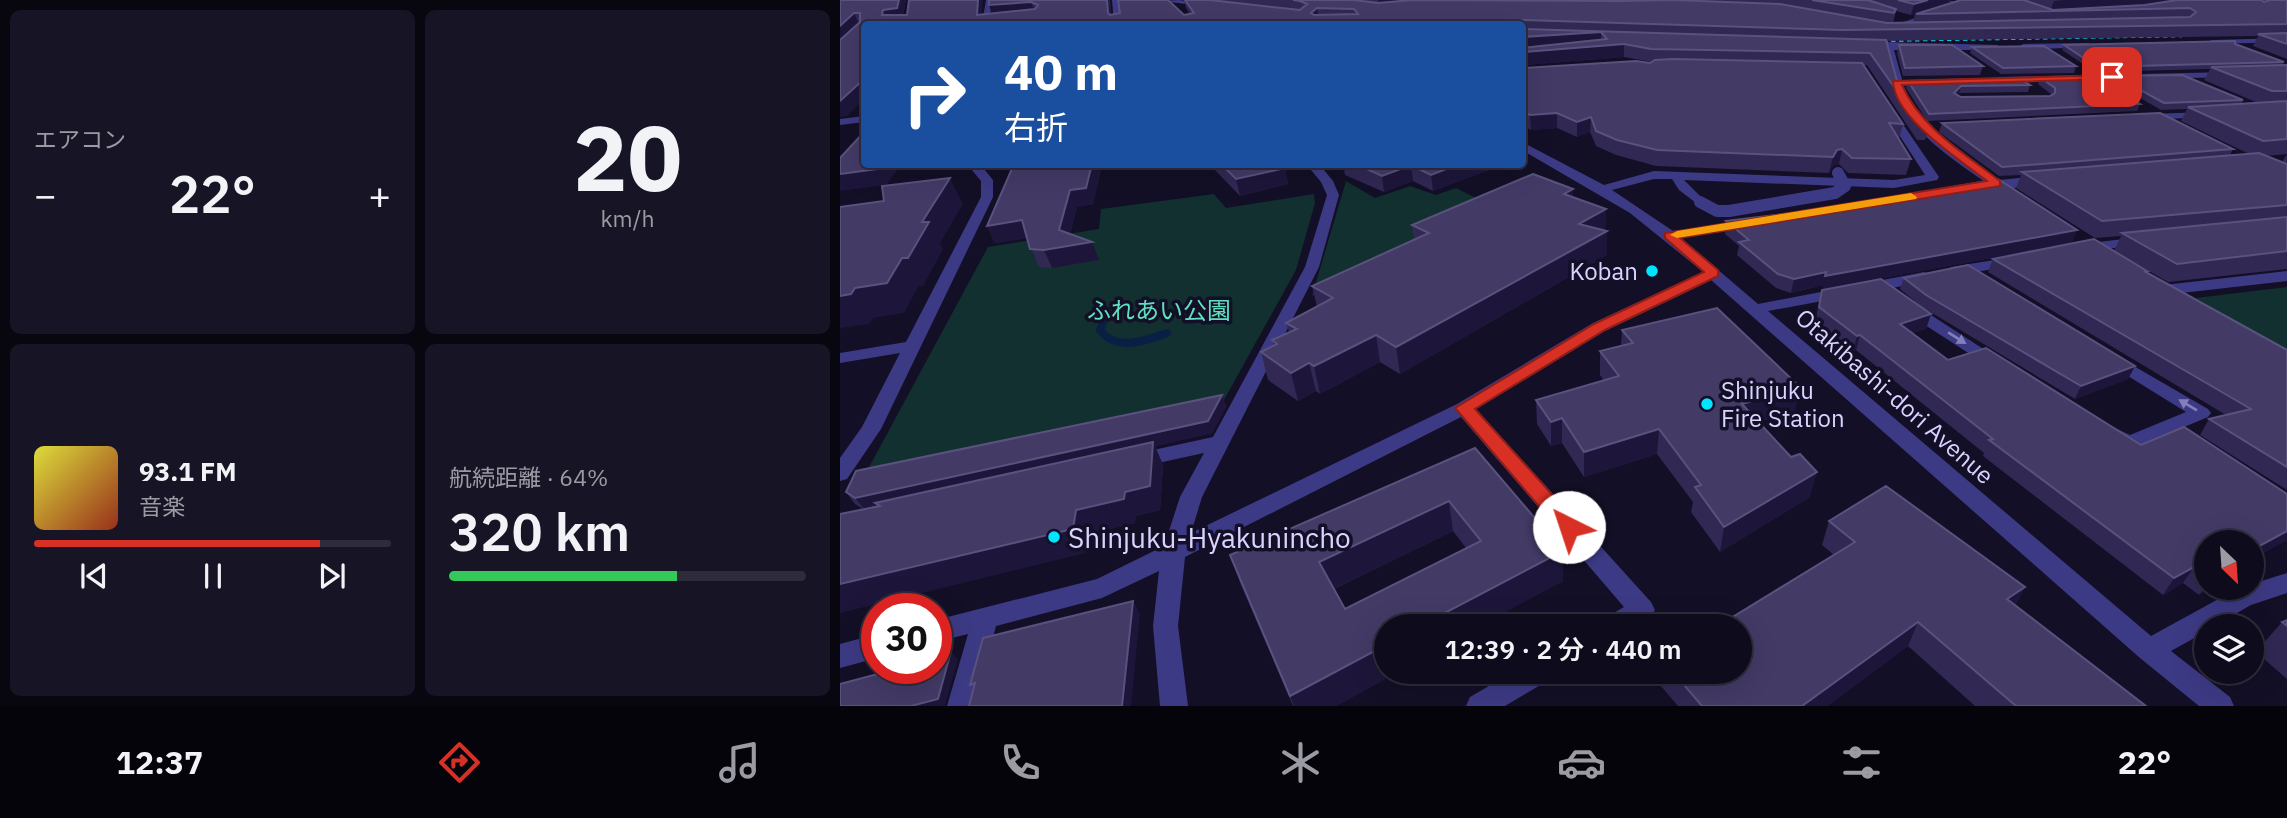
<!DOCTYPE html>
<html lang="ja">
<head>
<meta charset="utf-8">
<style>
	:root { --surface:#0e0b1c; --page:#171425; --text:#f1f3f6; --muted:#9b9ba3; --line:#2e2b3b; --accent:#d93025 }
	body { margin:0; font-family:"IBM Plex Sans","Noto Sans JP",sans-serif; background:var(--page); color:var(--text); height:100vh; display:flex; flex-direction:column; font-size:26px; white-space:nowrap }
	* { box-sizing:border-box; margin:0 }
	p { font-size:23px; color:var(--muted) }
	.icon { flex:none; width:38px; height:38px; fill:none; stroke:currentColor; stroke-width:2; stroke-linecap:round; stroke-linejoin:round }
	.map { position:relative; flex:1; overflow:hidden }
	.panel { display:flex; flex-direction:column; gap:10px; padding:10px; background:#08060f; width:840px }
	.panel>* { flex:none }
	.hud { position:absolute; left:21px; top:21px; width:665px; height:147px; border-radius:7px; box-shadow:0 7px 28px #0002,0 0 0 2px var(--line); background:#1a4fa0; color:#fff; overflow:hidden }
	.needle { width:46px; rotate:155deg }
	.buttons { position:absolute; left:1354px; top:530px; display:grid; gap:14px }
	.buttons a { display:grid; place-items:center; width:70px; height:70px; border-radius:50%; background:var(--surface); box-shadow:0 7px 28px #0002,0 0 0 2px var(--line); font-size:35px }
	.speed { position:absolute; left:21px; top:593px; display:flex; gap:14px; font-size:35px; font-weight:700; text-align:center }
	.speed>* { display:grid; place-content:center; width:91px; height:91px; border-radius:50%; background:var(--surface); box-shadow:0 7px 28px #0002,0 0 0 2px var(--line); line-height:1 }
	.speed .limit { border:10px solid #d22; background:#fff; color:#111 }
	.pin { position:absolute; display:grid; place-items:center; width:60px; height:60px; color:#fff; margin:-30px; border-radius:14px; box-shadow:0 4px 10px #0006 }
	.me { position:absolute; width:77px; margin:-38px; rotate:319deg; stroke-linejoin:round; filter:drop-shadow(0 0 5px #0008) }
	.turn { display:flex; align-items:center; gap:24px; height:147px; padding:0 28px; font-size:32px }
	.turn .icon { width:91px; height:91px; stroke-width:2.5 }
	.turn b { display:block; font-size:49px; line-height:60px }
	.big { font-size:52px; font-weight:600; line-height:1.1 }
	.panel .widget { flex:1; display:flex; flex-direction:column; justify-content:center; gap:10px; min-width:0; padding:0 24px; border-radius:10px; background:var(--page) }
	.panel .dial { align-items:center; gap:0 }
	.dial b { font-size:91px; line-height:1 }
	.song { display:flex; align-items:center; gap:21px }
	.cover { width:84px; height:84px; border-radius:10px; background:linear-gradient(135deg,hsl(60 70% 55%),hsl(10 70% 35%)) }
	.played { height:7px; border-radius:4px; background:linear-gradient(90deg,var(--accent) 80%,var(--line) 80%) }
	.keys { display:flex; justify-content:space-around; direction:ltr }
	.heat { display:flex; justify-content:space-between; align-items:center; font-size:38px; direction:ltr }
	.charge { height:10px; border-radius:5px; background:linear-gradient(90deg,#34c759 64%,var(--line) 0) }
	.panel .tiles { flex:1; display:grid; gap:10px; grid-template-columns:repeat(2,1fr) }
	.trip { position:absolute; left:534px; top:614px; width:378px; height:70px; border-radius:35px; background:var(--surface); box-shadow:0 7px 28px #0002,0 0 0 2px var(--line); font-weight:600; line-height:70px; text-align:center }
	.dock { display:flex; height:112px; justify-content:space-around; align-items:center; background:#06040b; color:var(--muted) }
	.dock .icon { width:49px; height:49px }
	.dock .active { color:var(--accent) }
	.dock b { font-size:32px; color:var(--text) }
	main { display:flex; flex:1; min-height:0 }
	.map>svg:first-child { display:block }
	.green { fill:#12302f }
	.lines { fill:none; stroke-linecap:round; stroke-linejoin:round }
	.stream { stroke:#0a1f44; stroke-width:8 }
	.minor { fill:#3d3a85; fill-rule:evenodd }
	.rail { stroke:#00e5ff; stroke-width:2.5; stroke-dasharray:4.5 3.5; stroke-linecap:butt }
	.minor-bridge { stroke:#3d3a85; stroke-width:12 }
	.wall { fill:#312854; fill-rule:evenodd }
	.shaded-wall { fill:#1d163a }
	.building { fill:#433a66; stroke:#5a527e; stroke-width:2; fill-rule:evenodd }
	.oneway { fill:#837fbc }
	.route { fill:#d93025; stroke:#8d1f18; stroke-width:2 }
	.slow { fill:#f59e0b }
	.poi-dot { fill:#00e5ff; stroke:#130f26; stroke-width:2.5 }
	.labels { text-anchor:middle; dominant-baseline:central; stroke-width:7; stroke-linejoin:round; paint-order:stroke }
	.poi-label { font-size:24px; fill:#d9d4ff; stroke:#130f26; text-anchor:end }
	.park-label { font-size:24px; fill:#5fe0c0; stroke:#130f26 }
	.street-label { font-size:24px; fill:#d9d4ff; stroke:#130f26 }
	.near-poi-label { font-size:28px; fill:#d9d4ff; stroke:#130f26; text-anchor:start }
</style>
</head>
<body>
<main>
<section class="panel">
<div class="tiles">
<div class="widget"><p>エアコン</p>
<div class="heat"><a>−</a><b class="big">22°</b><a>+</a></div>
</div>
<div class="widget dial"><b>20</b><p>km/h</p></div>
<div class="widget">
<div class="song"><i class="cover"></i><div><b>93.1 FM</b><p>音楽</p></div></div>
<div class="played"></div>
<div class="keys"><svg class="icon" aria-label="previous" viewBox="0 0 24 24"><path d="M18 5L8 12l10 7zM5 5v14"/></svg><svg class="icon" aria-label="pause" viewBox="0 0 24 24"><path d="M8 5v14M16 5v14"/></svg><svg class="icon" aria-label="next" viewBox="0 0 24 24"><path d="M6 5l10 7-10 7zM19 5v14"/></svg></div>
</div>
<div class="widget"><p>航続距離 · 64%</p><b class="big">320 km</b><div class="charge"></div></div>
</div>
</section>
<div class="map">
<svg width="1447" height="706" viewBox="0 0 1447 706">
	<rect width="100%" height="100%" fill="#130f26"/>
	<!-- green -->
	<g class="green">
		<path d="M506,181L535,198L570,186L596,195L616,188L652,206L572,249L472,296Z"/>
		<path d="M374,194L386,208L474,194L475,203L456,270L384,400L28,469L148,247L259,229L261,209Z"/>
		<path d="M1447,287V351L1356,298Z"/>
	</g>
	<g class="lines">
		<!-- stream -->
		<path class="stream" d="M263,323L260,330C276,352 305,341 327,333"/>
		<!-- minor -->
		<g class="minor">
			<path d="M146,0H152L149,24H142Z"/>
			<path d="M272,0H278L281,24H274Z"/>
			<path d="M338,0L368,3L372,5L368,7L323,1Z"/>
			<path d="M1106,0L1127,4L1047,32L1040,30L1116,4Z"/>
			<path d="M1447,38V42L1372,44L1368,42L1372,40Z"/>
			<path d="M1045,42L1158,45L1155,50H1054L1066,94L1076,111L1112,146L1159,180L1199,176L1205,180L1203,183C1182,187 1156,192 1136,189V183L1145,182C1114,160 1073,134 1058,98C1052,83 1050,65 1046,50L1021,47Z"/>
			<path d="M1249,43L1246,47L1183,50L1179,47L1183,44Z"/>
			<path d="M1392,72L1394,74L1389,77L1158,83L1153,80L1158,77Z"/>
			<path d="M1046,111H1054L1099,177L1097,180L1054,188L844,180L866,202L860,206L839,190L832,179H814L772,190L833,231L914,220V226L841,238L918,304L1084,272L1089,274L1092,277L1089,280L1084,282L928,311L1311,636L1393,591L1412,588V584L1447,573V593L1411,605L1374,626H1367V631L1331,651L1390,697L1394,706H1359L1300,658L871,280L765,331L636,409L811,602L815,610C805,631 781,626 761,626L765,618L784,607L621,417L345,557L338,626L348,706H320L313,626L319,571L262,598L156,626L135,706H107L128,634L96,642V620L257,579L324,546L340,497L364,453L295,468L288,466L285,461L288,456L295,454L373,437L465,267L487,195L481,182L466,164H479L493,181L499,195L479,267L362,497L351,533L617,404L753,323L863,272L790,213L682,150V142L764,185L814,171L1054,180L1085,175L1045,113Z"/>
			<path d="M1372,112L1373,114L1368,117L1305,120L1300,117L1305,114Z"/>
			<path d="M24,116V122L0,125V119Z"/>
			<path d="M127,164H140L153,180V197L41,429L7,479L0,481V458L22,427L60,353L0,363V353L66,342L141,197V181Z"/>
			<path d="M1301,237L1306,238V244L1242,252L1235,248L1242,244Z"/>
			<path d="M1173,257L1178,258L1180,261L1178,264L1111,277L1103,272L1111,267Z"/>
			<path d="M1447,271V281L1324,295L1316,290L1324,285Z"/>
			<path d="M1071,304L1077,306L1165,363L1162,367H1150L1065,312L1063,309Z"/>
			<path d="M1273,354L1368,409L1371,413L1368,417L1289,450L1266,439L1263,434L1266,429L1273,427L1290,435L1346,412L1267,363L1264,359L1267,355Z"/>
			<path d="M37,634V658L0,668V644Z"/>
			<path d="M673,672H711L707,681L665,706H626L630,697Z"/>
		</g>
		<!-- rail -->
		<path class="rail" d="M1027,41L1342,36"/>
		<!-- minor-bridge -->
		<path class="minor-bridge" d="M860,202L877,211H889L995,193L1005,186L998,173"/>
	</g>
	<!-- wall -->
	<g class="wall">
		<path d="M0,0H66L63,15L152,13L149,5V0H270L271,15H344L350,14L346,8L344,0H1109L1108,4L1121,0H1447V59L1413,46L1418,36L1046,41L1058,85L1074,110L1090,125L1085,140H1077L1027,65H1024L1063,124L1059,139H1058L1071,159L1066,175L1008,173L999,164L993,166L989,173L816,166L776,155L756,146L750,132L737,137L717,128L691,130L682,125V68L810,63L812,62L784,57L684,65L682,67V24H24L8,115L0,117ZM1056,11L1071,15L1075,14L1073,23H1053Z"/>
		<path d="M1395,44L1444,62L1442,65H1447V269L1328,282L1274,251L1281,236L1255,238L1176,188L1181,175L1159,176L1099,132L1102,123L1393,149L1390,155L1409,154L1341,121L1347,109L1321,110L1272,82L1275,76L1403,100L1402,104L1418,103L1364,80L1370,69L1255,72L1222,50L1224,45ZM1447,154L1442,162L1426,156Z"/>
		<path d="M1059,45L1143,66L1140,75L1063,76L1057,53Z"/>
		<path d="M1132,47L1236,66L1234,73L1161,74L1130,53Z"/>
		<path d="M1201,78L1300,104L1297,111L1087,121L1066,88L1068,81L1190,85L1188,92L1119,93L1117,95L1121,97L1210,96L1212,95L1198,84Z"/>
		<path d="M174,164L268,168L261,169L253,204L237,207L230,234L259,260L212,268L199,267L187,238L155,243L147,226Z"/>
		<path d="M369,164H442L445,168L448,184L400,196Z"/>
		<path d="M503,164H654V168L593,191L573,181L544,192L505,175Z"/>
		<path d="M733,189V197L766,209L765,230L767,255L560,374L540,362L480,394L476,391L458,401L428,380L421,352L434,346L432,340L449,332L446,323L477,307L472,286L574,240L572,225Z"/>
		<path d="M886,221L1232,243L983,289V285L951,293L936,288L897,255L899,246L885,234Z"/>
		<path d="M1153,259L1307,271L1306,272L1447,350V490L1360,435L1369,419L1386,415L1148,272Z"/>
		<path d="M1064,278L1295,366L1288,379L1235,399L1082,307L1060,289Z"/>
		<path d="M982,290L1091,314L1086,329L1072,333L1108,360L1447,540L1412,559V542H1367V588L1359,595L1343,583L1323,595L1143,456L1144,453L1016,350L1013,351L975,321Z"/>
		<path d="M782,330L955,411L918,422L970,497L880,552L851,512L853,502L817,454L744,477L722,443L711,446L697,424L696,400L764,381L760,375V351L781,346Z"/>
		<path d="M382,395L386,407L372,433L315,446L323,465L320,510L296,516L295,523L248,534L246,553L23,509L15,504L6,492Z"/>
		<path d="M635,448L723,551V581L546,672H558L496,706H453L401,585L390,555ZM613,531L626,548L505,609L494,589Z"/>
		<path d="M989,521L1185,587L1175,606L1306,706H1135L1068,646L987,706H838L820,685L822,672H900L994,555L982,545Z"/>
		<path d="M1447,620V679L1416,652L1442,622Z"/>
	</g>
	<!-- shaded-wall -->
	<g class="shaded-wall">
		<path d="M59,0H66L62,19L42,15L43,10Z"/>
		<path d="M138,0H143L141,24L137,15Z"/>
		<path d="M267,0H269L271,24L268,13Z"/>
		<path d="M538,0H619L539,4Z"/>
		<path d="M1088,0H1109L1108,4L1071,15L1074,4Z"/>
		<path d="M1224,0H1342L1341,2L1210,11L1214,1Z"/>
		<path d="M191,2L195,12L153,16L149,5Z"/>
		<path d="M477,8L479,19L471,13Z"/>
		<path d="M14,13L19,24L0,44V26Z"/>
		<path d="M761,32V43L682,49V37Z"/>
		<path d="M784,44V57L684,65L682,67V54L684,52Z"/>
		<path d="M24,79V99L8,115L0,117V101Z"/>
		<path d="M1121,86L1119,93L1112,100L1114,93Z"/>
		<path d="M717,113V128L691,130L690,115Z"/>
		<path d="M751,117L750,132L737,137V122Z"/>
		<path d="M1002,149L999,164L993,166L989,173L993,157L997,150Z"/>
		<path d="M41,164H62L46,185L0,191V174Z"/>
		<path d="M252,164H269L268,168L261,169L253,204L237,207L227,246L252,242L259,260L212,268L204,250L219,230L230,190Z"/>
		<path d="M619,164H654V168L593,191L591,175Z"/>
		<path d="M571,165L573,181L544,192L542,176Z"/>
		<path d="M445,168L448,184L400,196L396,179Z"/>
		<path d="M110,178L123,204L100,243L103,249L83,286L78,287L64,313L33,318L29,324L1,328L0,330V296L15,288L82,222Z"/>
		<path d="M733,189V212L724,194Z"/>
		<path d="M766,209L765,232L767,231V255L560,374L556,347L739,224Z"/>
		<path d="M182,220L190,238L155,243L147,226Z"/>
		<path d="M1237,230L1232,243L983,289V285L951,293L954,279L986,272Z"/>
		<path d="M1091,314L1086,329L1055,338L1060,324Z"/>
		<path d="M536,335L540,362L480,394L474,366Z"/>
		<path d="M1020,335L1016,350L1013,351L1017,336Z"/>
		<path d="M469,363L476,391L458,401L451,373Z"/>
		<path d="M1295,366L1288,379L1235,399L1241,386Z"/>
		<path d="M960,387L955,411L898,428L902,404Z"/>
		<path d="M382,395L386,407L372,433L315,446L323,465L320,510L296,516L295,523L248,534L246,553L0,613V584L233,529L35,503L38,507L25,510L15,498Z"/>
		<path d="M722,418V443L711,446V422Z"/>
		<path d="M819,429L817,454L744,477V452Z"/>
		<path d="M977,472L970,497L880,552L884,527Z"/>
		<path d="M609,501L613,531L487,592L479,562Z"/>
		<path d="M1447,531V540L1412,559V550Z"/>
		<path d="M723,551V581L640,626H580Z"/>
		<path d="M1354,567L1343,583L1323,595L1334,578Z"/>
		<path d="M1367,585V588H1372L1359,595Z"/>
		<path d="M1185,587L1172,612L1167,599Z"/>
		<path d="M293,601L300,614L291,706H282Z"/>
		<path d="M1078,622L1068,646L987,706H962Z"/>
		<path d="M546,645V672H558L496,706H454L450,696Z"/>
		<path d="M111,651L118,660L105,706H71Z"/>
	</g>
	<!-- building -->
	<g class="building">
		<path d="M0,0H59L57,8L43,10L42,15H67L69,0H138L137,15L195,9L198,5L191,2L149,5V0H267L268,13L270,15L280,13L278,0H328L344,15L354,13L345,0H370L460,10L467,4L460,1L453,0H514L538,3L572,0L780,1L833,0L940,4L1047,23L1350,17L1356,12L1350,8L1076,14L1121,0H1184L1213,10L1305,5L1337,0H1421L1424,2L1430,0H1447V24L1002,30L682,20L679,22L680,24H329L326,22L324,24H24V79L0,101V40L20,22V13H14L0,26ZM477,8L514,9L518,14L474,15L471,13Z"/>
		<path d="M972,0H1028L1056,9L1054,13Z"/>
		<path d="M1058,0H1088L1074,4Z"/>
		<path d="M682,29L1046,40L1058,85L1074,110L1090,125H1081L1030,53L811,49L784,44L684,52L682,54V48L767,39L761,32L682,37Z"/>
		<path d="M1447,33V44L1418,34Z"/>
		<path d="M1395,41V44L1444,62L1257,67L1224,45Z"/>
		<path d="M1059,45H1112L1143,66L1065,68Z"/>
		<path d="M1204,46L1236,66L1163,68L1132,47Z"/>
		<path d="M833,59L1022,63L1063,124L1049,123L1071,159L1012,158L1002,149L997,150L993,157L817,150L777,140L756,131L751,117L737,122L717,113L690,115L682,111V68L796,61L810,63L815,60Z"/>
		<path d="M1447,65V91H1432L1371,67Z"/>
		<path d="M1342,75L1403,100L1324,103L1275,76Z"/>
		<path d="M1253,76L1300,104L1089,114L1068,81L1179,78L1190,85L1121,86L1114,93L1121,97L1210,96L1215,93V88L1201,78Z"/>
		<path d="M1447,101V139L1423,141L1348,107Z"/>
		<path d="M1320,113L1393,149L1162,167L1102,123Z"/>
		<path d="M24,132V164H41L37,169L0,174V158Z"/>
		<path d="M1419,153L1447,164V205L1262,221L1182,172Z"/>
		<path d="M174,164H252L246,188L230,190L219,230L252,242L204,250L190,249L182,220L147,226Z"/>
		<path d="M381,164H442L445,168L396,179Z"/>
		<path d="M516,164H619L591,175L571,165L542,176Z"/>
		<path d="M693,174L733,189L724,194L766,209L739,224L767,231L556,347L536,335L474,366L469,363L451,373L421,352L437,344L432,340L457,329L446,323L493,298L472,286L589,233L572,225Z"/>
		<path d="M110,178L82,222H89L68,258H62L47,283L15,288L11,294L0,296V207L44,201L42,186Z"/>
		<path d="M1158,179L1237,230L985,276L986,272L954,279L938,274L899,242L909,240L886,221L994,208Z"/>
		<path d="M1447,217V251L1337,264L1282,233Z"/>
		<path d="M1254,239L1307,271H1304L1447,350V467L1369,419L1411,409L1153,259Z"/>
		<path d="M1128,265L1295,366L1241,386L1086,295L1064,278Z"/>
		<path d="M1041,279L1091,314L1060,324L1108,360L1146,348L1301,445L1344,427L1447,494V531L1412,550V542H1367V576L1354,567L1334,578L1149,440L1153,439L1020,335L1017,336L979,307L982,290Z"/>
		<path d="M877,308L960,387L902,404L951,457L960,454L977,472L884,527L855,487L861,485L819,429L744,452L722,418L711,422L696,400L779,376L760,351L793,343L782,330Z"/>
		<path d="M382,395L368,421L15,498L6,492L16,471Z"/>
		<path d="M313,442L310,486L285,492L284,499L236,510L233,529L0,584V514L40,506L35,503Z"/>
		<path d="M635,448L723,551L580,626H546V645L450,696L390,555ZM609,501L641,541L505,609L479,562Z"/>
		<path d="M1046,486L1185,587L1167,599L1306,706H1176L1078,622L962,706H862L833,672H900V626H878L1015,542L989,521Z"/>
		<path d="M293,601L282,706H129L135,683L130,685L143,638Z"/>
		<path d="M1447,620V626L1442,622Z"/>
		<path d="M111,651L98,699L71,706H0V684L49,671L50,668H96V655Z"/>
	</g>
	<!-- one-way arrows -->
	<defs><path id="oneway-solid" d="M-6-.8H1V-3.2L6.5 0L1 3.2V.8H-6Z" transform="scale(1.75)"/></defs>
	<g class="oneway">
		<use href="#oneway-solid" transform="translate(1117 338) rotate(32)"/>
		<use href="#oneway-solid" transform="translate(1348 405) rotate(-149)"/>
	</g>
	<!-- route -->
	<path class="route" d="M1272,75L1275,79L1062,85C1081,128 1124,153 1160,181V186L840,238L878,270V276L765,330L635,409L736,521L739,527L736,532L729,535L721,532L615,408L754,324L864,272L825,238V233L1147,181C1119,159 1054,118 1053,81Z"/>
	<!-- slow -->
	<path class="slow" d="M1071,193L1077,197L1076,199L837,238L830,235L837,231Z"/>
	<!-- markers -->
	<g class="poi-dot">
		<circle cx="812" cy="271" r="7"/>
		<circle cx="867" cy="404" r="7"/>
		<circle cx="214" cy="537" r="7"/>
	</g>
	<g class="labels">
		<!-- poi labels -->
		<g class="poi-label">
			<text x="798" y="271">Koban</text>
			<text x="881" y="390" text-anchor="start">Shinjuku<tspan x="881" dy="28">Fire Station</tspan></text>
		</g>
		<!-- park labels -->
		<g class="park-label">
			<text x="319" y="310">ふれあい公園</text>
		</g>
		<!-- street labels -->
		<g class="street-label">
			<text transform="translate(1055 396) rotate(41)">Otakibashi-dori Avenue</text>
		</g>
		<!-- near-poi labels -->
		<g class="near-poi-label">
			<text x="228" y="537">Shinjuku-Hyakunincho</text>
		</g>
	</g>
</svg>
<div class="buttons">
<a><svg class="needle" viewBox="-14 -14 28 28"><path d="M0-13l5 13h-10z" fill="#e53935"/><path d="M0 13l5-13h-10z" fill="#9b9ba3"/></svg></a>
<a><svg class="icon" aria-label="layers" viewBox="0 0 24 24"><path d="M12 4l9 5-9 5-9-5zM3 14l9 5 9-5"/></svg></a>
</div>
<div class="speed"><div class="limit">30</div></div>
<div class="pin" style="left:1272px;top:77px;background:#d93025"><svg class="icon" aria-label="arrive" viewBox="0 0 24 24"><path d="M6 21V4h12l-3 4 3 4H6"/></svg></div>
<svg class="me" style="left:729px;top:527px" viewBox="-20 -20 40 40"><circle r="19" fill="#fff"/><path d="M0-13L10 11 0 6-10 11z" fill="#d93025"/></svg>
<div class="trip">12:39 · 2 分 · 440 m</div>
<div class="hud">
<div class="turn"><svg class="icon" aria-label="right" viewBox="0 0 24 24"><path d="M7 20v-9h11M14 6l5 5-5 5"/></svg><div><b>40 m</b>右折</div></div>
</div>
</div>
</main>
<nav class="dock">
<b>12:37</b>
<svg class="icon active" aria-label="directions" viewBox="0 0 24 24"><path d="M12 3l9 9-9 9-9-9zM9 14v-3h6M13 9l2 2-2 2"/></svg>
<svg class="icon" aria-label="music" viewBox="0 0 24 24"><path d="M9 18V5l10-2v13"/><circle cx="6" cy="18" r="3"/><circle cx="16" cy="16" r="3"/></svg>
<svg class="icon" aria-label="phone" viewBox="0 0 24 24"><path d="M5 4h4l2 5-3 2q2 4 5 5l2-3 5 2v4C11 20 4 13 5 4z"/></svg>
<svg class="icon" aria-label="climate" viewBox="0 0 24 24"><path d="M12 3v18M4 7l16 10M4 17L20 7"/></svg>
<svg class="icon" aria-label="car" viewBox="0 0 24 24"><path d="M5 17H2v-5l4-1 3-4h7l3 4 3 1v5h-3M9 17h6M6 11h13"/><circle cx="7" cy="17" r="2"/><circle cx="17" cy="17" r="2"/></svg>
<svg class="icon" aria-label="filters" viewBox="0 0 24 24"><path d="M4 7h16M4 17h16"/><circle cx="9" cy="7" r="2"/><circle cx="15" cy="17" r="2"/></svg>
<b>22°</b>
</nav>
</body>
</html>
